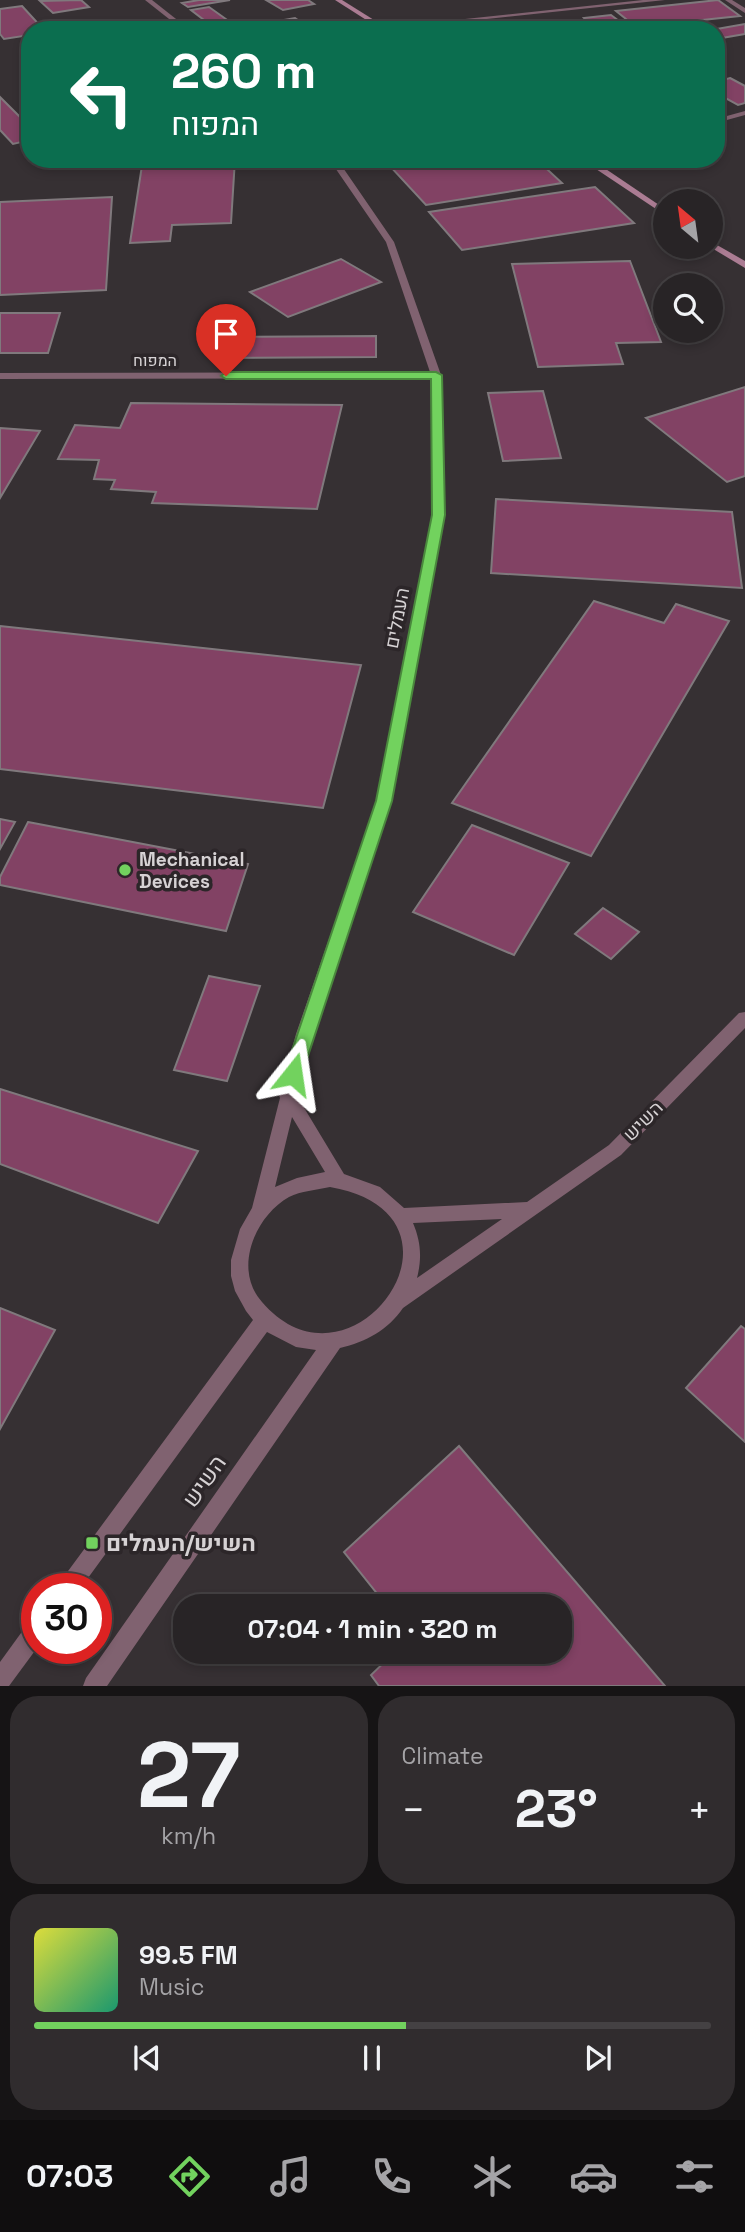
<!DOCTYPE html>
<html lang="en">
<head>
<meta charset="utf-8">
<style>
	:root { --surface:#282426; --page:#302c2e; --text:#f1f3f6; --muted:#a5a4a7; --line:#444143; --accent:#72d25e }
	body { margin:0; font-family:"Space Grotesk",Heebo,sans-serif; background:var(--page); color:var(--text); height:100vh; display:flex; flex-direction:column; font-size:26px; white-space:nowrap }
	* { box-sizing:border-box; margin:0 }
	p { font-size:23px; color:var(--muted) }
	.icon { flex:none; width:38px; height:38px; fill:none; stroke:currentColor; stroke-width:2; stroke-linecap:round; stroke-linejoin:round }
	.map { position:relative; height:1686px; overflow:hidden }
	.drawer { display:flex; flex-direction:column; gap:10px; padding:10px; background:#161415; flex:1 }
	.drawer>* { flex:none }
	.top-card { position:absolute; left:21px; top:21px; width:704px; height:147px; border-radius:28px; box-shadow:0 4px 10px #0003,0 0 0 2px var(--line); background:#0b6e4f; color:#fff; overflow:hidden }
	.needle { width:46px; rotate:331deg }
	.controls { position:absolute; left:653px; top:189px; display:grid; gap:14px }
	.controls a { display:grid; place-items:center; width:70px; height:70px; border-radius:50%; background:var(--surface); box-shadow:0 4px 10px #0003,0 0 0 2px var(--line); font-size:35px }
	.speed { position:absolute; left:21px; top:1573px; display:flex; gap:14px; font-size:35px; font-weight:700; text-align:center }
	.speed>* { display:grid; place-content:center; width:91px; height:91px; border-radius:50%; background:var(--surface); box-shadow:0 4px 10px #0003,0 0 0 2px var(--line); line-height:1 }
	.speed .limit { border:10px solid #d22; background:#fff; color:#111 }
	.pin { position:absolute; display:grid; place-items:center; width:60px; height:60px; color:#fff; margin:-72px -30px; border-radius:50% 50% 50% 0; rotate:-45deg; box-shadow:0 0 7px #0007 }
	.pin .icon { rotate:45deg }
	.me { position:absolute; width:77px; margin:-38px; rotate:15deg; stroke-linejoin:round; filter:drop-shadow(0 0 5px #0008) }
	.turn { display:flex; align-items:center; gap:24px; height:147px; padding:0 35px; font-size:32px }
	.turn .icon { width:91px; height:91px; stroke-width:2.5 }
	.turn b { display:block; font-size:49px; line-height:60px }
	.big { font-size:52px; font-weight:600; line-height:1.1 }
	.drawer .tile { flex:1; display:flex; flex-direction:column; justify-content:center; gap:10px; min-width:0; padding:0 24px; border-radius:28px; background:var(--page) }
	.drawer .dial { align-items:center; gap:0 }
	.dial b { font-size:91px; line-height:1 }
	.song { display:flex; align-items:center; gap:21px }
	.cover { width:84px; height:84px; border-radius:10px; background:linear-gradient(135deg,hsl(60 70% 55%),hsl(160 70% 35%)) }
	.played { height:7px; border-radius:4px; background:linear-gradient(90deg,var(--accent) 55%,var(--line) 55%) }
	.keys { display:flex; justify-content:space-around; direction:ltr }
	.heat { display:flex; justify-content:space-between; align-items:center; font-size:38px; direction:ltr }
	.drawer .tiles { flex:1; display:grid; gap:10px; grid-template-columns:1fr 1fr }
	.tile:last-child { grid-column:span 2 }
	.trip { position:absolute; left:173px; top:1594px; width:399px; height:70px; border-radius:28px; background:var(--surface); box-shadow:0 4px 10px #0003,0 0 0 2px var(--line); font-weight:600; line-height:70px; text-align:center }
	.tabs { display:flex; height:112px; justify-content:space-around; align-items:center; background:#100e0f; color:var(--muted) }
	.tabs .icon { width:49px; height:49px }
	.tabs .current { color:var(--accent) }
	.tabs b { font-size:32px; color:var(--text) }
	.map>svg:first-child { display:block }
	.building { fill:#824264; stroke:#80797d; stroke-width:2 }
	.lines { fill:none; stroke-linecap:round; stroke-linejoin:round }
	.street { fill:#806270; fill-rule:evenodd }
	.secondary { fill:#ab7c93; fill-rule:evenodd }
	.route { fill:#72d25e; stroke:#4a883d; stroke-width:2 }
	.poi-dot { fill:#72d25e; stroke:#2c2629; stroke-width:2.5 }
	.labels { text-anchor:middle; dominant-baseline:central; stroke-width:7; stroke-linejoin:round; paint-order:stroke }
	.far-street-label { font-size:16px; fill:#d6d2d4; stroke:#2c2629 }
	.street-label { font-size:19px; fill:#d6d2d4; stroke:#2c2629 }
	.poi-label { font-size:19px; font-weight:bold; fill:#d6d2d4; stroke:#2c2629; text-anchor:start }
	.near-street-label { font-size:23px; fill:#d6d2d4; stroke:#2c2629 }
	.near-poi-label { font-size:23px; font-weight:bold; fill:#d6d2d4; stroke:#2c2629; text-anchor:start }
</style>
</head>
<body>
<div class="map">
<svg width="745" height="1686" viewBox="0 0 745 1686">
	<rect width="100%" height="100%" fill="#363033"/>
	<!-- building -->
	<g class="building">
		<path d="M81,0L89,7L53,13L40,1Z"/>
		<path d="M199,0H230L188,7L182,3Z"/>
		<path d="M266,0H308L314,4L283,10Z"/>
		<path d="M718,0L740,16L636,27L616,11Z"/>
		<path d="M22,6L44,30H30V35L4,39L0,34V9Z"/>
		<path d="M209,7L237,27L261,23L269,30H217L191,10Z"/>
		<path d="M611,15L631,30L574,29L592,26L584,18Z"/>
		<path d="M295,18L312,30H282L272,22Z"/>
		<path d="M510,22L523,30L473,29Z"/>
		<path d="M745,24V34L716,39V30H711Z"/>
		<path d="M730,78L745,86V103L738,105L716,93V82Z"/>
		<path d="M0,97L30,127V140L13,144L0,130Z"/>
		<path d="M143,159H235L231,223L172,225L170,241L130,243Z"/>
		<path d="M417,159H536L562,183L426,205L388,164Z"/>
		<path d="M595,187L634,223L462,250L429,212Z"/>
		<path d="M112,197L106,290L0,295V202Z"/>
		<path d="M341,259L381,282L288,317L250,292Z"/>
		<path d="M630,261L661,342L616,343L623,364L538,367L512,264Z"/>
		<path d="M0,313H60L48,353H0Z"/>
		<path d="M376,336V357L212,358L215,337Z"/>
		<path d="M745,387V476L727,482L646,418Z"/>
		<path d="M543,391L561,458L503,461L488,393Z"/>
		<path d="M131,403L342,405L317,509L152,503L156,492L111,489L115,480L94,479L99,460L58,459L75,425L120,428Z"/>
		<path d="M0,428L40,431L0,498Z"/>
		<path d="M496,499L732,512L742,588L491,573Z"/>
		<path d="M594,601L664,623L676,604L729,621L591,856L452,803Z"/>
		<path d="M0,626L361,665L323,808L0,769Z"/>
		<path d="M0,819L15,822L0,849Z"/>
		<path d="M28,822L248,864L226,931L0,885V877Z"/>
		<path d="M472,825L569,863L514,955L413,912Z"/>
		<path d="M603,908L639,932L611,959L575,934Z"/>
		<path d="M209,976L260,986L227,1081L174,1070Z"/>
		<path d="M0,1089L198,1151L158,1223L0,1164Z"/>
		<path d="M0,1308L55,1330L0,1429Z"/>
		<path d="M741,1326L745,1329V1442L686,1388Z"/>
		<path d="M459,1446L665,1686H379L371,1675L395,1652H560V1606H387L344,1552Z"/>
	</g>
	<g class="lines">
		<!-- street -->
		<g class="street">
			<path d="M145,0H152L190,30H183Z"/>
			<path d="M643,0H665L468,21L465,19Z"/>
			<path d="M725,0H732L745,8V13Z"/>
			<path d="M745,111V115L716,123V119Z"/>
			<path d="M329,159H337L394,242L441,375L444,515L391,801L312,1034L297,1096L344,1174L380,1187L404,1208L527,1202L609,1145L739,1013L745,1012V1028L621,1155L403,1308C388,1330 366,1342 340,1348L107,1686H83L86,1678L316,1350L296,1347L267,1332L80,1589H57L60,1582L253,1320L246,1311L235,1291L231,1276V1260L240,1229L252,1208L280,1098L279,1095L296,1034L377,801L434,515L431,378L0,379V373L430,372L386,242ZM292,1117L325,1172L297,1178L275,1187ZM330,1187C489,1215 352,1407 262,1302C233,1270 254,1217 289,1197C301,1191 316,1190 330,1187ZM502,1219L417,1278C422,1258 421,1242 413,1223Z"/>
			<path d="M37,1619V1648L9,1686H0V1662L29,1622Z"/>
		</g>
		<!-- secondary -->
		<g class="secondary">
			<path d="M335,0H342L390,30H382Z"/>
			<path d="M581,159H591L665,209V215Z"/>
			<path d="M710,241L745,261V268L710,247Z"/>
		</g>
	</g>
	<!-- route -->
	<path class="route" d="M436,372L442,375L445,515L392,801L302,1074L299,1080H286L284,1074L376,801L432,515L431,379H226L221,376L226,372Z"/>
	<!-- markers -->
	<g class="poi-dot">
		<circle cx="125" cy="870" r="7"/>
		<rect x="85" y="1536" width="14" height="14" rx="3.5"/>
	</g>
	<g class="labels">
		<!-- far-street labels -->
		<g class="far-street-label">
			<text x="155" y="360">המפוח</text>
		</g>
		<!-- street labels -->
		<g class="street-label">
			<text transform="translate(397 618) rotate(-79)">העמלים</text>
			<text transform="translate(643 1121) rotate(-45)">השיש</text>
		</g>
		<!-- poi labels -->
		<g class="poi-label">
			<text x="139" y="859">Mechanical<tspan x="139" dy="22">Devices</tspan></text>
		</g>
		<!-- near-street labels -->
		<g class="near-street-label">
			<text transform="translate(204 1481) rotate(-55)">השיש</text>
		</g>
		<!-- near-poi labels -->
		<g class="near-poi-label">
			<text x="106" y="1543">השיש/העמלים</text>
		</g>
	</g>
</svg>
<div class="controls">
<a><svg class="needle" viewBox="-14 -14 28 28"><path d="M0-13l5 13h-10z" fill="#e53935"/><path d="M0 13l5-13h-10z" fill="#a5a4a7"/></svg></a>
<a><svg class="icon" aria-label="search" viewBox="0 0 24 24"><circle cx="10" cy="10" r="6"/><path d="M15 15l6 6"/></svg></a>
</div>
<div class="speed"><div class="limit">30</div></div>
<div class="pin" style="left:226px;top:376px;background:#d93025"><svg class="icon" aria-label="arrive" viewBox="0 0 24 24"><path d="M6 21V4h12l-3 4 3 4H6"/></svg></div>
<svg class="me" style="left:293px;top:1074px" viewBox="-20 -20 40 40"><path d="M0-17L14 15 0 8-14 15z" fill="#72d25e" stroke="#fff" stroke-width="4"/></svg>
<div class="trip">07:04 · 1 min · 320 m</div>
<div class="top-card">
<div class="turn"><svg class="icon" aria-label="left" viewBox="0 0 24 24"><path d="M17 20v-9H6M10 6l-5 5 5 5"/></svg><div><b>260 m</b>המפוח</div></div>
</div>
</div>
<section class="drawer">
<div class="tiles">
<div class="tile dial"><b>27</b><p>km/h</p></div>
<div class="tile"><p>Climate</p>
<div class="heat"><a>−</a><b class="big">23°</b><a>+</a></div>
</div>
<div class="tile">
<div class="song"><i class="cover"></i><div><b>99.5 FM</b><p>Music</p></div></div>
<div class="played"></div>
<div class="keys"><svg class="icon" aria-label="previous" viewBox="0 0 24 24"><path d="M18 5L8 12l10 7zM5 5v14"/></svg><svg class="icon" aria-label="pause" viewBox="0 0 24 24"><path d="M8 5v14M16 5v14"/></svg><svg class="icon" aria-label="next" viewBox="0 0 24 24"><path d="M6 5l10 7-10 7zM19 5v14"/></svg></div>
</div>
</div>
</section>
<nav class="tabs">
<b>07:03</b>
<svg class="icon current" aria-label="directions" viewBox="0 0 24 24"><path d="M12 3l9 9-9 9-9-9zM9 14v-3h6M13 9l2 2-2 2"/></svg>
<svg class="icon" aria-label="music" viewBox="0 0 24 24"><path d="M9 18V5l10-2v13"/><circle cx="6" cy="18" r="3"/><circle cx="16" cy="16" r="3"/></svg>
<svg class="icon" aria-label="phone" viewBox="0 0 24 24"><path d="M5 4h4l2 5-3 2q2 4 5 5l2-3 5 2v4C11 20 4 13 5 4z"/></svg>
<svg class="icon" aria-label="climate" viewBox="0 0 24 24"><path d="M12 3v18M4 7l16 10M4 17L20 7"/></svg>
<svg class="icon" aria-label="car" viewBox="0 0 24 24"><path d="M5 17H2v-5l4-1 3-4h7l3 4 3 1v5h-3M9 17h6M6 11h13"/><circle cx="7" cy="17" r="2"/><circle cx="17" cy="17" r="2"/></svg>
<svg class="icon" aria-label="filters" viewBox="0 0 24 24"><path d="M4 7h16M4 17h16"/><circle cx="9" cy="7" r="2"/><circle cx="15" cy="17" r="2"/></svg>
</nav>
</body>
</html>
